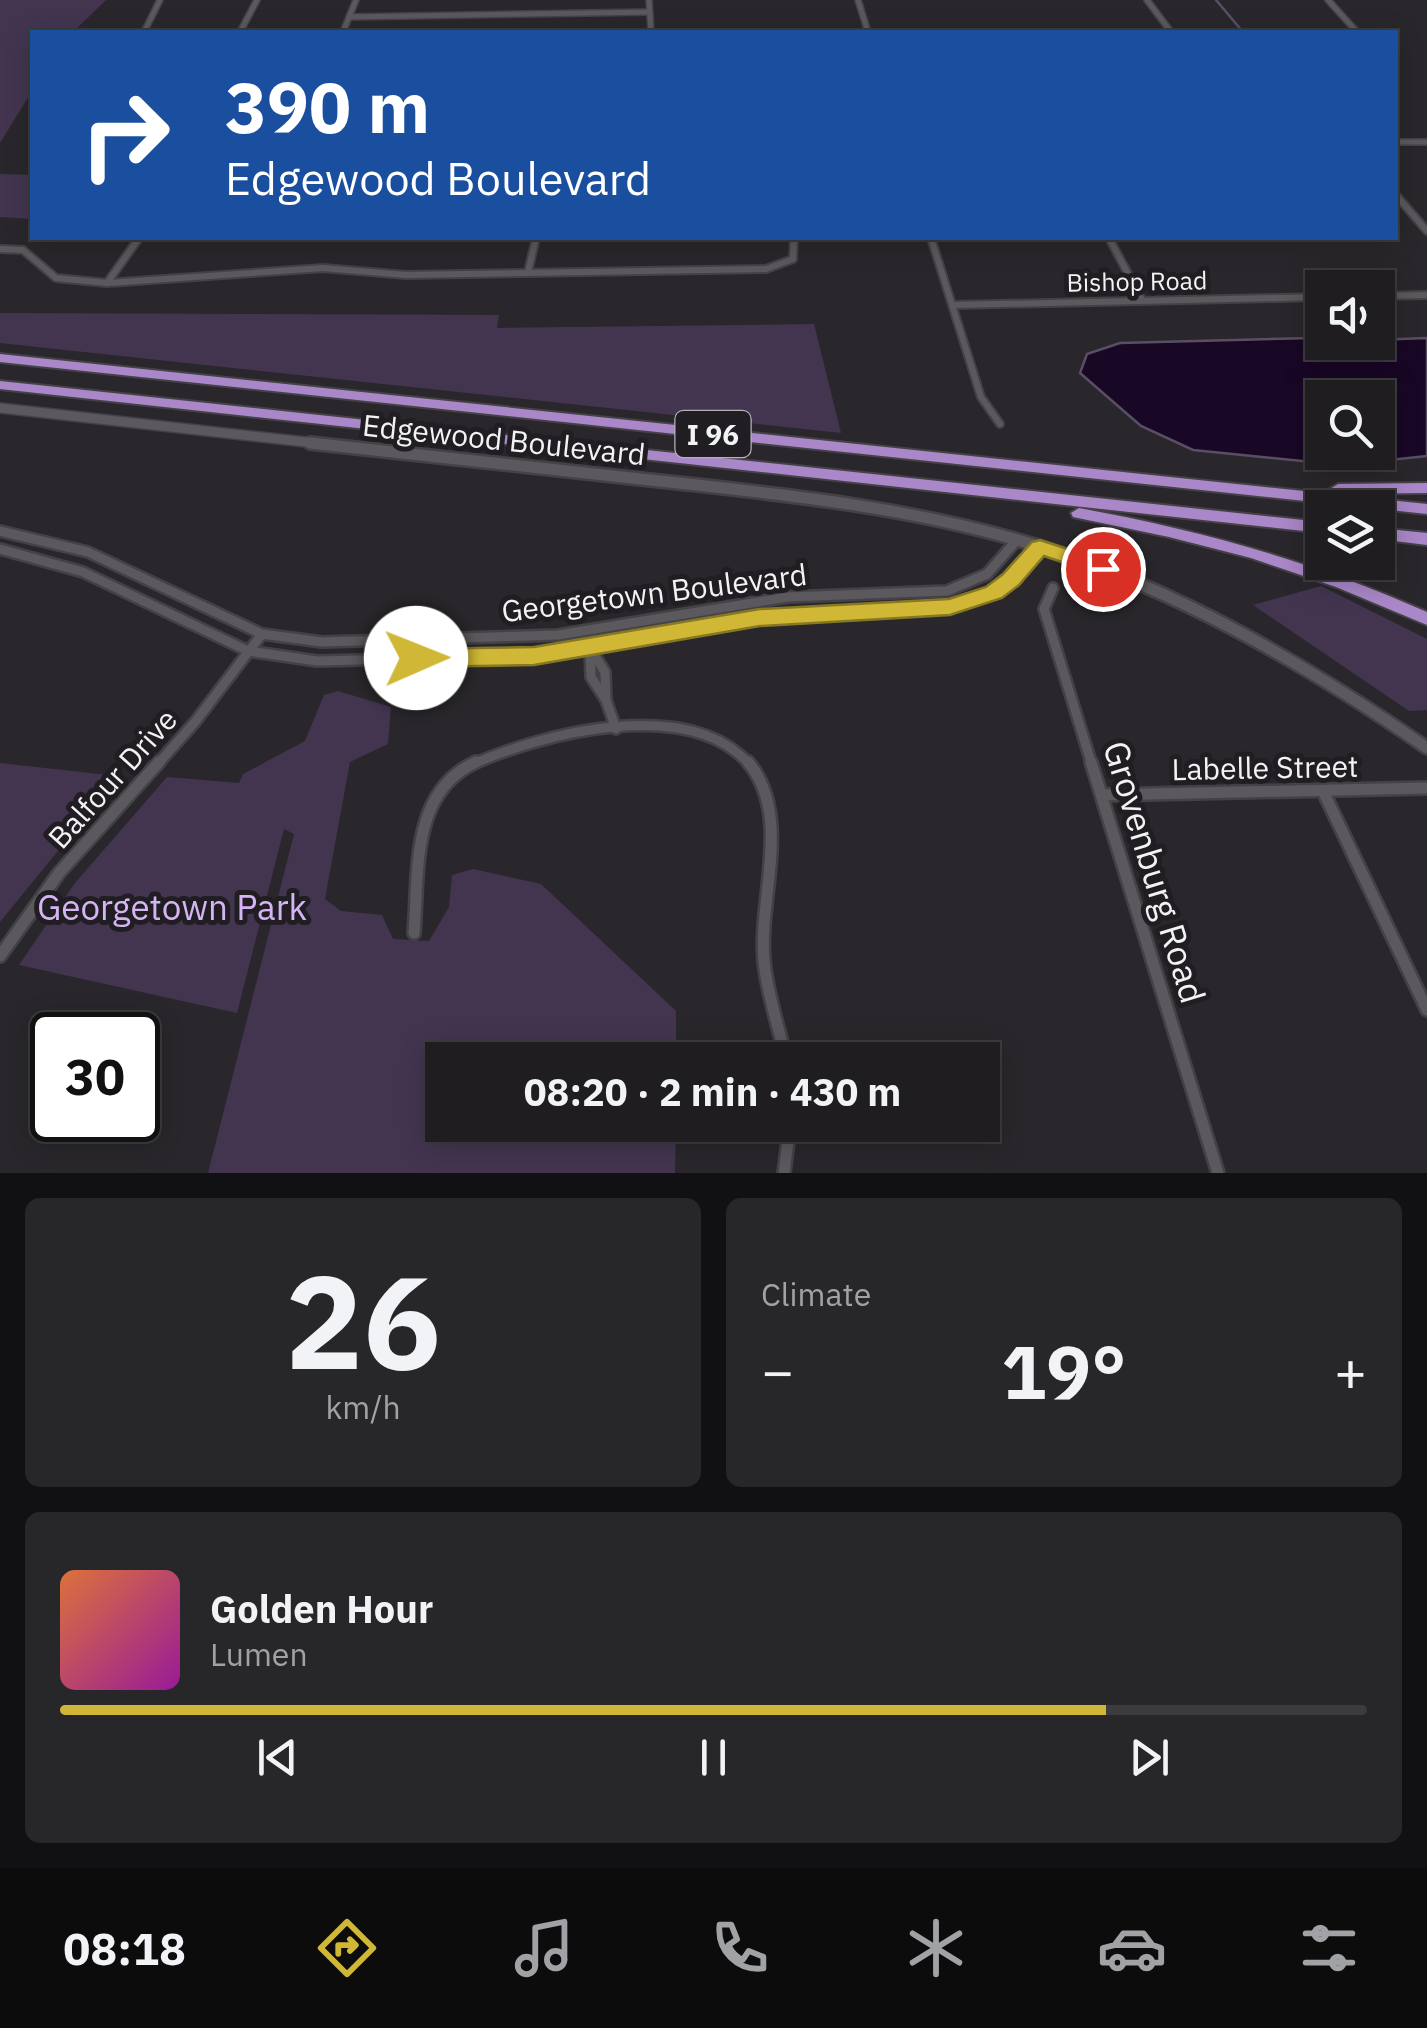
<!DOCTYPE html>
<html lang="en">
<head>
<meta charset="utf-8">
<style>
	:root { --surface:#1f1d20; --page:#272629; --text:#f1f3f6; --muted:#a1a2a5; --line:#3c3b3e; --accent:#d0b836 }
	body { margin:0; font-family:"IBM Plex Sans",sans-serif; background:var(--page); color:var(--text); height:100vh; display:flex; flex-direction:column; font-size:38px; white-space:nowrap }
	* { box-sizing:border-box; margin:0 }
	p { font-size:32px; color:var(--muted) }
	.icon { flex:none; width:55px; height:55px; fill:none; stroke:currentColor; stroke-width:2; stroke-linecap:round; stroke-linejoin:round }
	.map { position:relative; height:1173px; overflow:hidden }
	.details { display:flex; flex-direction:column; gap:25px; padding:25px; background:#111012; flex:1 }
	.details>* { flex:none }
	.top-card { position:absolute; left:30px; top:30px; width:1368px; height:210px; border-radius:0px; box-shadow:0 5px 25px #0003,0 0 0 2px var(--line); background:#1a4fa0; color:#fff; overflow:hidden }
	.fabs { position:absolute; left:1305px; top:270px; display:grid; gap:20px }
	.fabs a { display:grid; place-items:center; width:90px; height:90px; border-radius:0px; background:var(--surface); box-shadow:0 5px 25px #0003,0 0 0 2px var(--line); font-size:50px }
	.speed { position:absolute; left:30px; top:1012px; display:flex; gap:20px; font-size:50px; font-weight:700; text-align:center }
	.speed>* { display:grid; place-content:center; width:130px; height:130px; border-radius:50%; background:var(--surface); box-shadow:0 5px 25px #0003,0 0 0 2px var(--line); line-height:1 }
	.speed .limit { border:5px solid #111; border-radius:15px; background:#fff; color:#111 }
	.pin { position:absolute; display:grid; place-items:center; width:85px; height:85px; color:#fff; margin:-42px; border:5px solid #fff; border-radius:50%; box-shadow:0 2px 10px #0007 }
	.me { position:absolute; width:110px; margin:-55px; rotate:89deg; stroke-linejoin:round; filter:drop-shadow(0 0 8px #0008) }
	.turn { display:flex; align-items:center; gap:35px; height:210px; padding:0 30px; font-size:45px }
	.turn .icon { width:130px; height:130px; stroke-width:2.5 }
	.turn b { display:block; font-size:70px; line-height:85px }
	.big { font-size:75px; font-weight:700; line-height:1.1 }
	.details .widget { flex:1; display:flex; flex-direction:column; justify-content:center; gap:15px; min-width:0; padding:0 35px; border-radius:15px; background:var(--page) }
	.details .dial { align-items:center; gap:0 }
	.dial b { font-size:130px; line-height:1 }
	.song { display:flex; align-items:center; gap:30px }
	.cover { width:120px; height:120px; border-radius:15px; background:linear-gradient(135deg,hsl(20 70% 55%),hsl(300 70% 35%)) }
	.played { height:10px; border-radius:5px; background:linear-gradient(90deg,var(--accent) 80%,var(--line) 80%) }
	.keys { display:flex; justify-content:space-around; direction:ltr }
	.heat { display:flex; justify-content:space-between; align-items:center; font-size:55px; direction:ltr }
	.details .tiles { flex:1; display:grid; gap:25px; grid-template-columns:1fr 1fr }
	.widget:last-child { grid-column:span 2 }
	.trip { position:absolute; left:425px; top:1042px; width:575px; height:100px; border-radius:0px; background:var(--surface); box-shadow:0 5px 25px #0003,0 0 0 2px var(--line); font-weight:700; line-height:100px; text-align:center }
	.tab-bar { display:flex; height:160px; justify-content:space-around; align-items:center; background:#0c0c0d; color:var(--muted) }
	.tab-bar .icon { width:70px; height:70px }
	.tab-bar .on { color:var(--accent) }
	.tab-bar b { font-size:45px; color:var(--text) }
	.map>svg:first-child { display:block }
	.green { fill:#433550 }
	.water { fill:#190726; stroke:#5a4e64; stroke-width:2.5; fill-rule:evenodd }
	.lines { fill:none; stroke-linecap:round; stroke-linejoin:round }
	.stream { stroke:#5a4e64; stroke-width:2.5 }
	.minor-far3-casing { stroke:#444246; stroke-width:8 }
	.minor-far2-casing { stroke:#444246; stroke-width:10 }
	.minor-far1-casing { stroke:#444246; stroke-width:14 }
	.minor-casing { stroke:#444246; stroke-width:16 }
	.tertiary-far1-casing { stroke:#444246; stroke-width:12 }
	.tertiary-casing { stroke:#444246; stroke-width:16 }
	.motorway-casing { stroke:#444246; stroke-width:4 }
	.minor-far3 { stroke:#5c595e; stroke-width:5 }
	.minor-far2 { stroke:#5c595e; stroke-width:6 }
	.minor-far1 { stroke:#5c595e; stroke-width:9 }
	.minor { stroke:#5c595e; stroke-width:11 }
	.tertiary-far1 { stroke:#5c595e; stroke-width:9 }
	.tertiary { stroke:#5c595e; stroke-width:11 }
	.motorway { fill:#aa87c8; fill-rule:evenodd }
	.route { fill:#d0b836; stroke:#877823; stroke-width:2.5 }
	.labels { text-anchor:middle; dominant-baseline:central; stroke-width:10; stroke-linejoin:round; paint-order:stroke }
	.far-street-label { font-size:25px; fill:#f3f2f5; stroke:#201e22 }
	.shield { fill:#201e22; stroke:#b4b2b6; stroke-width:2.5 }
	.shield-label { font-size:28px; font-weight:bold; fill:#f3f2f5 }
	.street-label { font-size:30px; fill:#f3f2f5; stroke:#201e22 }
	.near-street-label { font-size:35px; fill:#f3f2f5; stroke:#201e22 }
	.near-park-label { font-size:35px; fill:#d4b4f2; stroke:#201e22 }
</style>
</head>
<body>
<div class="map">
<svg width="1427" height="1173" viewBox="0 0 1427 1173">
	<rect width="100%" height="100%" fill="#29272b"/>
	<!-- green -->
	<g class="green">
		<path d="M0,0H106L73,32H32V91L0,143Z"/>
		<path d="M0,174L32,175V219L0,217Z"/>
		<path d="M0,313L499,315L497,328L814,324L841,433L0,343Z"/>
		<path d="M1321,586L1427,639V710L1409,711L1253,605Z"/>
		<path d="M338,691L391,707L388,744L350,762L325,899L341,911L382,915L393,939L429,941L449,907L452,875L473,869L541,884L676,1011V1060H442V1125H676L675,1173H208L294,834L284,829L237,1013L19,965L75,883L167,777L239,783L243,774L305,741L324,695Z"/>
		<path d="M0,763L126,777L75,830L0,922Z"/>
	</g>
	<!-- water -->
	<path class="water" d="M1313,338L1322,339V342L1427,338V456L1342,465L1193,450L1141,426L1080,373L1087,354L1120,343ZM1322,398H1378V452H1322Z"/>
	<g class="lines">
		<!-- stream -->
		<path class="stream" d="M1216,0L1243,32"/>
		<defs>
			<g id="minor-far3">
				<path d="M649,0L651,32"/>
				<path d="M858,0L868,32"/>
				<path d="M1147,0L1171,32"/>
				<path d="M1328,0L1357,32"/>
				<path d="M349,17L650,12"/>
				<path d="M144,32L160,0"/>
				<path d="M240,32L257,0"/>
				<path d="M343,32L356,0"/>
				<path d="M1395,142H1427"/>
			</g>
			<g id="minor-far2">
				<path d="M1395,194L1427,231"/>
				<path d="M931,238L981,397L1000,424"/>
				<path d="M1109,238L1142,300"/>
				<path d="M0,249L23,250L56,278L107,283L323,268L406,275L766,269L793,259L794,238"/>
				<path d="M528,272L536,238"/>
				<path d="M107,283L139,238"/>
				<path d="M1378,296L1427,295"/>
				<path d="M953,305L1322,297"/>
			</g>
			<g id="minor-far1">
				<path d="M0,531L88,552L262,634L322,642L558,635L788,597L947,591L987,574L1017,540"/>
				<path d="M0,549L83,572L248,651L317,661L533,656L760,618L951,607L994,592L1011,580L1040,547"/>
				<path d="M1053,588L1044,609L1092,765"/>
				<path d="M590,648L605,672L606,700L591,677Z"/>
				<path d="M606,700L616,729"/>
				<path d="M157,765L195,722L262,634"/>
				<path d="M471,765C543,733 690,695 750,765"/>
			</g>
			<g id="minor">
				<path d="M748,762C793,816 758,898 764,961C767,994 779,1027 786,1060"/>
				<path d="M1091,762L1218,1173"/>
				<path d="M1323,791L1427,1010"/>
				<path d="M1103,795L1427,788"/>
				<path d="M414,933C419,872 410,792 476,762"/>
				<path d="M0,956L59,873L159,762"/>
				<path d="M784,1173L790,1125"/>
			</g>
			<path id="tertiary-far1" d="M0,408L333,445"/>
			<path id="tertiary" d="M310,443C423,455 537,468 650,480C780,494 912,507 1038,546C1178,590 1307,665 1427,748"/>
			<g id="motorway">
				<path d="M0,354L1427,504V514L0,362Z"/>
				<path d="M0,381L1322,522V533L0,389Z"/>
				<path d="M1427,483V493L1338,494L1330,489L1338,484Z"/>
				<path d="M1079,508C1199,530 1315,562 1427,612V625L1336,587L1251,558L1169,537L1073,517L1071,513Z"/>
				<path d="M1378,528L1427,533V545L1378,539Z"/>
			</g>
		</defs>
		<!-- minor-far3 casing -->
		<use href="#minor-far3" class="minor-far3-casing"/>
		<!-- minor-far2 casing -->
		<use href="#minor-far2" class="minor-far2-casing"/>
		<!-- minor-far1 casing -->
		<use href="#minor-far1" class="minor-far1-casing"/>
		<!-- minor casing -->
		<use href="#minor" class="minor-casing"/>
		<!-- tertiary-far1 casing -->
		<use href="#tertiary-far1" class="tertiary-far1-casing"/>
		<!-- tertiary casing -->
		<use href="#tertiary" class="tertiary-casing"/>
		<!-- motorway casing -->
		<use href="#motorway" class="motorway-casing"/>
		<!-- minor-far3 -->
		<use href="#minor-far3" class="minor-far3"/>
		<!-- minor-far2 -->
		<use href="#minor-far2" class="minor-far2"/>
		<!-- minor-far1 -->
		<use href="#minor-far1" class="minor-far1"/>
		<!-- minor -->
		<use href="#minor" class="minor"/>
		<!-- tertiary-far1 -->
		<use href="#tertiary-far1" class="tertiary-far1"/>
		<!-- tertiary -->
		<use href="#tertiary" class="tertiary"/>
		<!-- motorway -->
		<use href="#motorway" class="motorway"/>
	</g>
	<!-- route -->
	<path class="route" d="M1040,540L1111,563L1114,569L1103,576L1044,556L1019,585L1002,598L950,615L760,626L534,665L416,667L404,658L416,649L534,647L760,609L949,599L986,587L1003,574L1032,542Z"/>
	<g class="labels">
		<!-- far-street labels -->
		<g class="far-street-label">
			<text transform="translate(1137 281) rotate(-1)">Bishop Road</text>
		</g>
		<!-- shield labels -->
		<rect class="shield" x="675.5" y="411" width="75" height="46" rx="8"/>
		<g class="shield-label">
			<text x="713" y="434">I 96</text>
		</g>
		<!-- street labels -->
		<g class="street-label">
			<text transform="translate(504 439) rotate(6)">Edgewood Boulevard</text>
			<text transform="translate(654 592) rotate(-7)">Georgetown Boulevard</text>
			<text transform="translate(1265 767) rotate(-1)">Labelle Street</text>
			<text transform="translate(112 778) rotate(-48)">Balfour Drive</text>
		</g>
		<!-- near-street labels -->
		<g class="near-street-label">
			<text transform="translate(1155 872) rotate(73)">Grovenburg Road</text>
		</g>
		<!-- near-park labels -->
		<g class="near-park-label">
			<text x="172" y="907">Georgetown Park</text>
		</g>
	</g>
</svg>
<div class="fabs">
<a><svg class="icon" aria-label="sound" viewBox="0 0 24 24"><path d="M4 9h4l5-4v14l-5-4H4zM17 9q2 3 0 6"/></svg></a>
<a><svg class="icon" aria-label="search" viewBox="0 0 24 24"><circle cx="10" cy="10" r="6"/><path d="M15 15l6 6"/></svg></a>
<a><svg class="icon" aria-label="layers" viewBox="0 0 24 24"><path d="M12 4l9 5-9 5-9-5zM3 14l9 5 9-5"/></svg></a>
</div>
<div class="speed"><div class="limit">30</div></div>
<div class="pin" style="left:1103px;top:569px;background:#d93025"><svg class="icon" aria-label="arrive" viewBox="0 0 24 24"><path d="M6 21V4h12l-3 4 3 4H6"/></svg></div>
<svg class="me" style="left:416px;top:658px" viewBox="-20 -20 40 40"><circle r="19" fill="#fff"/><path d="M0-13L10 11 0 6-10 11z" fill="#d0b836"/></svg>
<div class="trip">08:20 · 2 min · 430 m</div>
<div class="top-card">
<div class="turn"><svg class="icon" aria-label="right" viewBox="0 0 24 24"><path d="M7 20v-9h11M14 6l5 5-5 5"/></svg><div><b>390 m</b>Edgewood Boulevard</div></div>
</div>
</div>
<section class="details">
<div class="tiles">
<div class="widget dial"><b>26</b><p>km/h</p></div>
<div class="widget"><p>Climate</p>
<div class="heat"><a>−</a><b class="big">19°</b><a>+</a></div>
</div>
<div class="widget">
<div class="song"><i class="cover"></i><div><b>Golden Hour</b><p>Lumen</p></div></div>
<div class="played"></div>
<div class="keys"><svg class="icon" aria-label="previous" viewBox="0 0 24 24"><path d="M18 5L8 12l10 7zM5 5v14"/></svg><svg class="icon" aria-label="pause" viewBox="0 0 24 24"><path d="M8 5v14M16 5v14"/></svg><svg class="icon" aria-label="next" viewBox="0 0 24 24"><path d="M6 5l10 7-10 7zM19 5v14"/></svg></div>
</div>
</div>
</section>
<nav class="tab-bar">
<b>08:18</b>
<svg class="icon on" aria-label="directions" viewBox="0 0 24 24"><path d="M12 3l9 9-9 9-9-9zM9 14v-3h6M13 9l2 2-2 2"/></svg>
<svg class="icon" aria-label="music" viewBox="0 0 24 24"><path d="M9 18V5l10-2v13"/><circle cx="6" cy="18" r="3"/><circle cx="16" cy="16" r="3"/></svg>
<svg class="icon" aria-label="phone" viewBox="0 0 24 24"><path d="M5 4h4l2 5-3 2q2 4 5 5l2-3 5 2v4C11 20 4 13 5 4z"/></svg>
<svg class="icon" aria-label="climate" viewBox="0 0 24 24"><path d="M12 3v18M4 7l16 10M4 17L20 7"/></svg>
<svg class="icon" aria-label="car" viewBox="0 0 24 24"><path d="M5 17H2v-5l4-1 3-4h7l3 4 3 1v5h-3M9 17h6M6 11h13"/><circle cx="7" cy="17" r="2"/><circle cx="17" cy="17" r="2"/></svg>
<svg class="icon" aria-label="filters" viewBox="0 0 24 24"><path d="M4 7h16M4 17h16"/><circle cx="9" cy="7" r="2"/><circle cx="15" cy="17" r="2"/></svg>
</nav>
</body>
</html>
